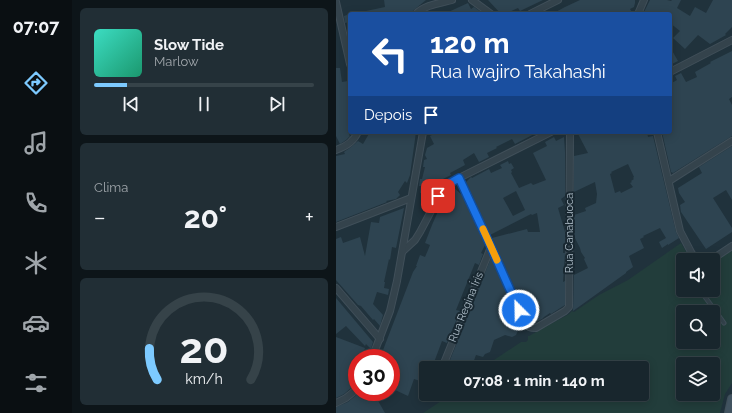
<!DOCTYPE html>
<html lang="pt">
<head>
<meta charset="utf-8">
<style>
	:root { --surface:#18262d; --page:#212e35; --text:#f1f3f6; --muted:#9fa5aa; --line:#364349; --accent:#7dcaff }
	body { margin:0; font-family:Raleway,sans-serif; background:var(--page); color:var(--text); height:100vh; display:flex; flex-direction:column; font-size:15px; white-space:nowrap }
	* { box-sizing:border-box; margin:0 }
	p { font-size:13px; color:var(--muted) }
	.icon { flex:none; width:22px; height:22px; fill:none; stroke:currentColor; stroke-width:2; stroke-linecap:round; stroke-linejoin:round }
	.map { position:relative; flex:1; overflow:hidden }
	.drawer { display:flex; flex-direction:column; gap:8px; padding:8px; background:#0d1519; width:264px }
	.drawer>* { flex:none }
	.top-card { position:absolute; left:12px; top:12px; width:324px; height:122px; border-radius:4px; box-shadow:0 2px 10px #0003,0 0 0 1px var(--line); background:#1a4fa0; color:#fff; overflow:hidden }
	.fabs { position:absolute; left:340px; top:253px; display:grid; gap:8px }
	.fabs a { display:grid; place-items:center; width:44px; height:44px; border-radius:4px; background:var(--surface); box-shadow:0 2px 10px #0003,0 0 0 1px var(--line); font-size:20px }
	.speed { position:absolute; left:12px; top:349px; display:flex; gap:8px; font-size:20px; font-weight:700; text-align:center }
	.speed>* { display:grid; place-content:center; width:52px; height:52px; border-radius:50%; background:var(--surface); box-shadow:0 2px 10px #0003,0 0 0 1px var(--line); line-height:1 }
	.speed .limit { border:6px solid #d22; background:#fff; color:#111 }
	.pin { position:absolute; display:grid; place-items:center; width:34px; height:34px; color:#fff; margin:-17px; border-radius:8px; box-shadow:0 2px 6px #0006 }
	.me { position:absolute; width:44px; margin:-22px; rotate:337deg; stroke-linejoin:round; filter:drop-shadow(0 0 3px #0008) }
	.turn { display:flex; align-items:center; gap:14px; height:84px; padding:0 16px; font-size:18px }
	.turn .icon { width:52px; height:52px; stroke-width:2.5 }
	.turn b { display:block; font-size:28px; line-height:34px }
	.then { display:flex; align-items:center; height:38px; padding:0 16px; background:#0003; gap:8px; font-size:15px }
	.big { font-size:30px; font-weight:700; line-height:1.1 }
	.drawer .widget { flex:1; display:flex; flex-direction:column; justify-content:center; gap:6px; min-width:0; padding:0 14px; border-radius:6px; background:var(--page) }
	.drawer .dial { align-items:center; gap:0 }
	.dial svg { height:104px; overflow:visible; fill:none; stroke:var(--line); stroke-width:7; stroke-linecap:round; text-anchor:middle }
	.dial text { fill:var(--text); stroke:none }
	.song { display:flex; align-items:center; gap:12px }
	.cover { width:48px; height:48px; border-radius:6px; background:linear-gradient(135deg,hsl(170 70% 55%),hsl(160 70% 35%)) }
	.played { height:4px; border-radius:2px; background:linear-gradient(90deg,var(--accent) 15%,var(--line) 15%) }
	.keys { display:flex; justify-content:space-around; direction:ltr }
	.heat { display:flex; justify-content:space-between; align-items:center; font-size:22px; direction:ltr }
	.trip { position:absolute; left:83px; top:361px; width:230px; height:40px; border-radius:4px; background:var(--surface); box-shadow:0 2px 10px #0003,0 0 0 1px var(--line); font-weight:700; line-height:40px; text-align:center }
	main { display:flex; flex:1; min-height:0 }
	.tab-bar { display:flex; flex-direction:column; width:72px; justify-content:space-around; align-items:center; background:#0a0f12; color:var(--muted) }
	.tab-bar .icon { width:28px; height:28px }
	.tab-bar .selected { color:var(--accent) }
	.tab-bar b { font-size:18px; color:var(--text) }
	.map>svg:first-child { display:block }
	.green { fill:#223d3b; fill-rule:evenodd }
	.building { fill:#2e4451; fill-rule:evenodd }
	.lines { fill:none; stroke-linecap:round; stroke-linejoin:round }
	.service-casing { stroke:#404f59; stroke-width:5 }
	.minor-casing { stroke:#404f59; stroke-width:8 }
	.secondary-casing { stroke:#404f59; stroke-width:10 }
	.service { stroke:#34434c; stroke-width:3 }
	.minor { stroke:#34434c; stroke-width:6 }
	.secondary { stroke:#415360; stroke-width:8 }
	.route-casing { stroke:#114b97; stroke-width:10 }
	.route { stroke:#1a73e8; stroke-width:7 }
	.slow { stroke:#f59e0b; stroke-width:7 }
	.labels { text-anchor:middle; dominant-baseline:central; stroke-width:4; stroke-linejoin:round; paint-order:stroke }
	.street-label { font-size:11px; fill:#afbec9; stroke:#192831 }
</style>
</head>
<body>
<main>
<nav class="tab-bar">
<b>07:07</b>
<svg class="icon selected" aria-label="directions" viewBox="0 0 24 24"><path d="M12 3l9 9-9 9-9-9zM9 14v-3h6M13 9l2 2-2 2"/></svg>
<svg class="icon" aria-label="music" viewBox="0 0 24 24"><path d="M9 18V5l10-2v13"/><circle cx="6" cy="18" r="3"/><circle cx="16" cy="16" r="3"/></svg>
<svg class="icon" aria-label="phone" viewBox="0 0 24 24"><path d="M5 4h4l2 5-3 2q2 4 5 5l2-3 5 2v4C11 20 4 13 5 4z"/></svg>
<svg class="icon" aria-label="climate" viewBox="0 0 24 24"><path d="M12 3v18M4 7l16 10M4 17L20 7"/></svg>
<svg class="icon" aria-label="car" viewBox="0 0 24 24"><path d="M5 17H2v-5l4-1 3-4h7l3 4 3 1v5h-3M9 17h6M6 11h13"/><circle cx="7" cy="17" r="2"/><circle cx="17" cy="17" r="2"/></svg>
<svg class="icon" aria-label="filters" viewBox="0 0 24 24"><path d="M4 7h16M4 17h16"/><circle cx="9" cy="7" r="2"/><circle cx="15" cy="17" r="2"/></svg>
</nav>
<section class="drawer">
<div class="widget">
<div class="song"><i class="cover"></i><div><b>Slow Tide</b><p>Marlow</p></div></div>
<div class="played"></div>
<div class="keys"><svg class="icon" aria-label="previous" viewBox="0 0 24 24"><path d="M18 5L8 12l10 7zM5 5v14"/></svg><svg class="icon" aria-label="pause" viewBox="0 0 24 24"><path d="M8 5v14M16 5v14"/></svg><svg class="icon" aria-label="next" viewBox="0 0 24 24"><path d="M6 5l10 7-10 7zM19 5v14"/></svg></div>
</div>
<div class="widget"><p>Clima</p>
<div class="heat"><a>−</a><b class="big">20°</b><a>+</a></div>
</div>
<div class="widget dial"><svg viewBox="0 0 100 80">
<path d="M14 69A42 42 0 1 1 86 69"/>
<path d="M14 69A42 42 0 0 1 8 45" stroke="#7dcaff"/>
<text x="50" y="56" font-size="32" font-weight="700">20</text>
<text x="50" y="72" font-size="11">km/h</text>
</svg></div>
</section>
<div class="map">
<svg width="396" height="413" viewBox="0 0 396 413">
	<rect width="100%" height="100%" fill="#20323c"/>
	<!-- green -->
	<path class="green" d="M345,243L355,260H347V290H377V263L396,250V383L389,394L384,413H87L105,401L115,400L122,394H306V368H146L185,342H190L192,340V336H193L233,314L236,311L238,312L263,295L292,280ZM347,312H377V342H347ZM347,364H377V394H347Z"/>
	<!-- building -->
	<g class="building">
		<path d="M48,0H90L73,14H30V11L49,7Z"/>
		<path d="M152,0H207L184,11L182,8L169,14H165Z"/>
		<path d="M244,0H299V3L298,7L294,9L296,12L293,14H216L229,7Z"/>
		<path d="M314,0H331L335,1L336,0H345L341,8L354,16L359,7L370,13L377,0H396V27L389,34L390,35L374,44L362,35L349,49L337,38L344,31L334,23V14H307Z"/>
		<path d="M132,3L135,9L138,7L145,12L146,14H108Z"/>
		<path d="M14,14V22L9,23L8,16Z"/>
		<path d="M334,47L342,61L334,65Z"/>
		<path d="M396,51V97L393,99L396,105V136L337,173L335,172L326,132H334V84L341,80L339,76L345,73L350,82L361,77L359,72L375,63L374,62Z"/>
		<path d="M0,68H4L6,82L12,81L14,92V133L13,135L14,136L10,140L4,144L0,136Z"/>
		<path d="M34,132H50L72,135V132H80L74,175L71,183L69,181L62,192L64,195L60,199L50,201L51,202L0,222V156L9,154L8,152L15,147L22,141L27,144Z"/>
		<path d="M95,132H202L179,144L176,139L160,147L161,148L151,153L153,157L143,162L138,153L127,160L129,165L114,173L115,175L107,179V182L99,189L84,193L85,186H83L84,179H86L89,167H87L88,160L91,159L89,155L91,148L98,144L94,136L96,135Z"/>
		<path d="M241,132H311L312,137L317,136L340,232L343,238L332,245V244L326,248L323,242L330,238L324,228L307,236L308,237L304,239L308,248L293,256L297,267L290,272V273L237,311L238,275L252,268L248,259L249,258L245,252L244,248L239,238H238V215L250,211L249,208L260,203L261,194L259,182L238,192V156L252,153ZM292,164L298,177L297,178L298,179L295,181L296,182L294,183L297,187L285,193L284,191L279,193L274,174L276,173L275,172Z"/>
		<path d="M218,137L220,141L228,137L229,152V196L225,199L228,205L222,208L229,232V243L227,244V253H229L227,282L229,281V305L215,314L214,313L208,317L206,319L198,323H197L193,321L156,238L191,229L192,232H204L201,213L196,215L195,214L154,235L130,182L135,177L136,178L153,169L155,173L166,168L164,165L172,161L173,164L175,163L178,168L175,170L176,172L175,173L183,188L195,183L197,185L210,180L197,153L211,146L209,142ZM180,191L189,210L177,216L167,198Z"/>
		<path d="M396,146V200L390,190L377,198L396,228V232L370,249L345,212L344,205L349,202L343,193L342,188L366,173L363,167Z"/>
		<path d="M117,187L126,195L149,245L145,253L147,254L143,265L139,263L120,310L124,311L111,343L106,341L97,365L93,363L91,368H90V383L78,379L72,396L59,390L65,374L55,370V358H44L77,272L81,266H80L84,255L89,257L92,250L94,245L89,243L96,225L103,209H104L110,198H108L112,190Z"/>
		<path d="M68,208L60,248L56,247L54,260L53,259L48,282H49L48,288L53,289L52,295L41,292L37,304L47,315L44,326L38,319L37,320L25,306L22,305L0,280V239L5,237L7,243L24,237L29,256L35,222L43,223L44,217Z"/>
		<path d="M155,258L185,325L184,326L180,335L176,337L169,335L158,340L154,352L149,354L147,357L140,355L137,363L134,367L129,366L128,368H119L112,365Z"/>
		<path d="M0,298L37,342L35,349L30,344L29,346L10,326L0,334Z"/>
		<path d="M0,337L29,348L25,358H21V379L16,387L8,394L0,398Z"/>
		<path d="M24,392H37L49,413H0V407L12,402Z"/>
	</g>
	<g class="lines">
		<defs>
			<path id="service" d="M364,290L388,323"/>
			<g id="minor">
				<path d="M136,0L155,14"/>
				<path d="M0,2L14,64"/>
				<path d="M80,14C88,5 105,3 116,0"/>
				<path d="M194,14L222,0"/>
				<path d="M302,14L308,0"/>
				<path d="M334,72L396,40"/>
				<path d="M321,132L344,231L355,252L360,260"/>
				<path d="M0,150C9,147 18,141 22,132"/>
				<path d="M123,178L155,247L189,323C192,327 194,328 200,328L229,311L233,307L234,132"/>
				<path d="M333,181L396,141"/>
				<path d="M0,227L75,198"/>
				<path d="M67,251L79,240L84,232L103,196L109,186L123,178L215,132"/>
				<path d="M375,260L396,246"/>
				<path d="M0,288L44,339"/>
				<path d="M36,358L54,311L61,281L87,132"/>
				<path d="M106,368L155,247"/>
				<path d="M0,403L10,398L21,389"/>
			</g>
			<path id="secondary" d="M393,413L396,399"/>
		</defs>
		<!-- service casing -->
		<use href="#service" class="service-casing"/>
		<!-- minor casing -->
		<use href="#minor" class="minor-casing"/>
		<!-- secondary casing -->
		<use href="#secondary" class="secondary-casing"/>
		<!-- service -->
		<use href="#service" class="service"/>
		<!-- minor -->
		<use href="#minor" class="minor"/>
		<!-- secondary -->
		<use href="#secondary" class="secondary"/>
	</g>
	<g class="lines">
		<defs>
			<path id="route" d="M102,196L109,186L123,178L155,247L183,310"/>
		</defs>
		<!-- route casing -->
		<use href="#route" class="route-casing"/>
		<!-- route -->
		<use href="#route" class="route"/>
		<!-- slow -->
		<path class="slow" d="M147,229L161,260"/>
	</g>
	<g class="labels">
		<!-- street labels -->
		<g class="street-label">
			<text transform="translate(233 233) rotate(-90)">Rua Canabuoca</text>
			<text transform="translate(130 307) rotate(-68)">Rua Regina Íris</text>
		</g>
	</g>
</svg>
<div class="fabs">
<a><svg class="icon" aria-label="sound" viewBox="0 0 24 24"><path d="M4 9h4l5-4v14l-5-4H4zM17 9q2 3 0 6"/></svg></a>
<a><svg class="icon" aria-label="search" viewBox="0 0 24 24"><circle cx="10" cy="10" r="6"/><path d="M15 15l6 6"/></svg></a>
<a><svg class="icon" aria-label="layers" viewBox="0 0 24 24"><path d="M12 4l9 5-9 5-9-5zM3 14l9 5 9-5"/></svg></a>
</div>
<div class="speed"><div class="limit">30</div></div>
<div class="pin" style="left:102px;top:196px;background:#d93025"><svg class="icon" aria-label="arrive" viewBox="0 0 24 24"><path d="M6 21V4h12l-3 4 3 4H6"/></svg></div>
<svg class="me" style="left:183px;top:310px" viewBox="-20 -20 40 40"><circle r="17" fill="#1a73e8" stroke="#fff" stroke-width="3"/><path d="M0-11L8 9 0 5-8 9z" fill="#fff"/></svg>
<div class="trip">07:08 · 1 min · 140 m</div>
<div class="top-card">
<div class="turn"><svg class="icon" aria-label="left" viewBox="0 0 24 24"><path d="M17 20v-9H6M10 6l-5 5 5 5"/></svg><div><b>120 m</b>Rua Iwajiro Takahashi</div></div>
<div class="then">Depois<svg class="icon" aria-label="arrive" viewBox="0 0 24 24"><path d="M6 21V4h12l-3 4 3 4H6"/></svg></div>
</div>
</div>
</main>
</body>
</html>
